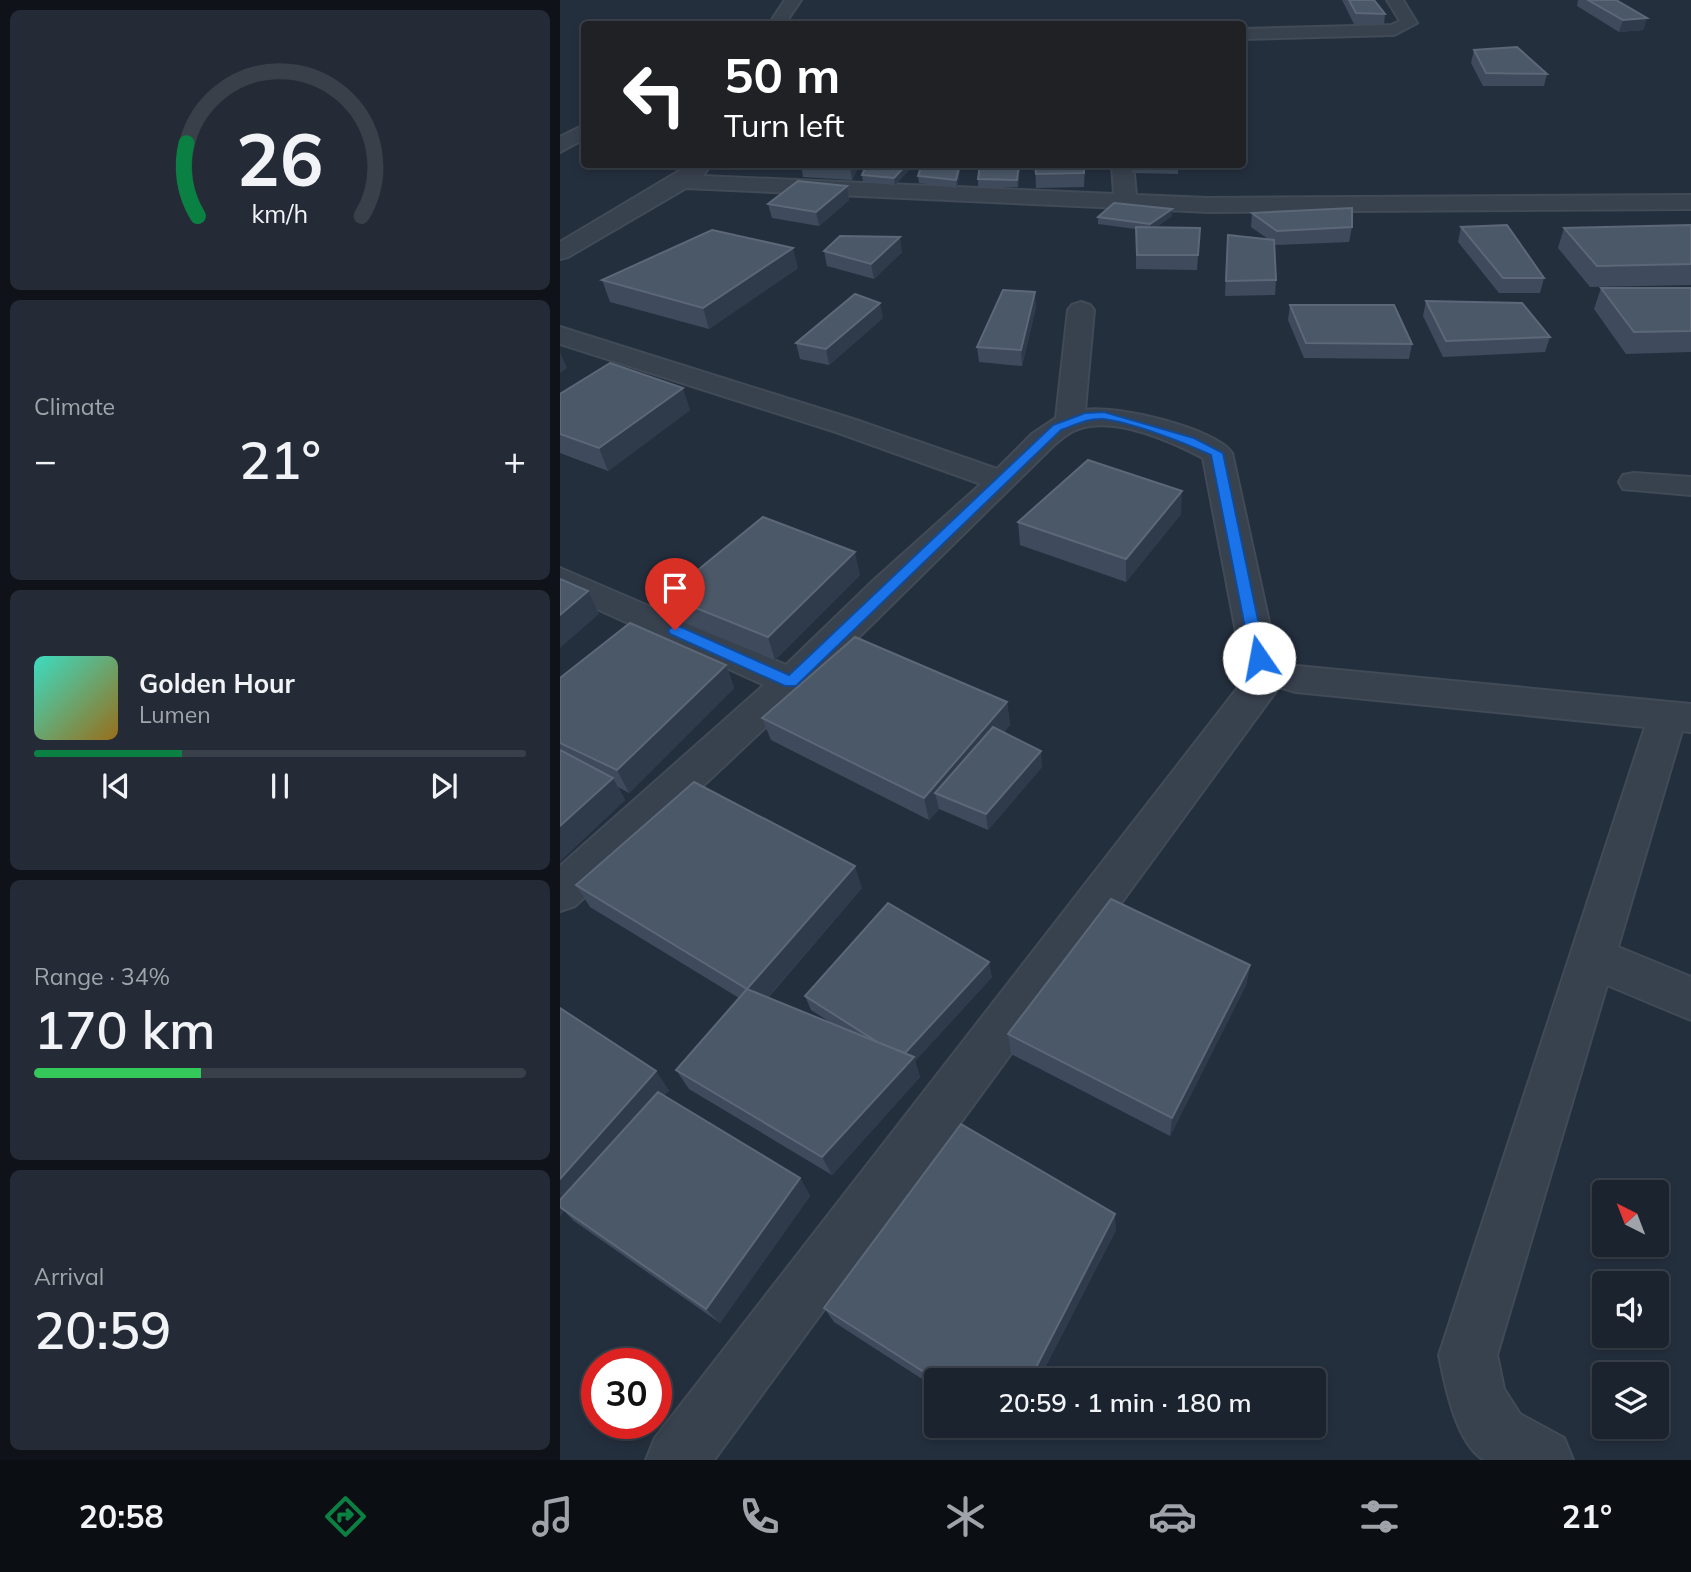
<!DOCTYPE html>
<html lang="en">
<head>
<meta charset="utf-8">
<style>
	:root { --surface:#1b232e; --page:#242b36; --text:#f1f3f6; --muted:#a0a4aa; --line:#39404a; --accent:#0b8043 }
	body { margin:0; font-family:Mulish,sans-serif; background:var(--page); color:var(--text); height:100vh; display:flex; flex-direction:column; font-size:26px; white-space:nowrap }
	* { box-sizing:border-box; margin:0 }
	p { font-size:23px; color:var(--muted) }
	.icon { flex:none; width:38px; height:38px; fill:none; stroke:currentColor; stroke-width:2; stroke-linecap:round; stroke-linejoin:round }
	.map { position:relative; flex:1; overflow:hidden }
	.details { display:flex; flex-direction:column; gap:10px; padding:10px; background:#0f1319; width:560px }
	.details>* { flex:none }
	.guide { position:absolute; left:21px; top:21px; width:665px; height:147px; border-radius:7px; box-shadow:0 4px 10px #0003,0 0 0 2px var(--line); background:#202124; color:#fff; overflow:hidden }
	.needle { width:46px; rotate:318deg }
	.tools { position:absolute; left:1032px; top:1180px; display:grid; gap:14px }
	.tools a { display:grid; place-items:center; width:77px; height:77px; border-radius:7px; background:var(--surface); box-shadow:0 4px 10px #0003,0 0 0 2px var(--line); font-size:35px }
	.speed { position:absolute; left:21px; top:1348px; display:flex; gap:14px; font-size:35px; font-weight:700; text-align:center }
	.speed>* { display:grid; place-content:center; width:91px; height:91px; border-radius:50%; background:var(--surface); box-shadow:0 4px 10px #0003,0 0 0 2px var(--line); line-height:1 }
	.speed .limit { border:10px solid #d22; background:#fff; color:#111 }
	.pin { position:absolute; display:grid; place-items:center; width:60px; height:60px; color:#fff; margin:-72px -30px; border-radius:50% 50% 50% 0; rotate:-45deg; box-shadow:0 0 7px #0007 }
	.pin .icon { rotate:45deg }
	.me { position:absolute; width:77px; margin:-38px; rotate:348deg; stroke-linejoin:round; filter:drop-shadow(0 0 5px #0008) }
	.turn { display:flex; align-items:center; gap:24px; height:147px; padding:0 28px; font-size:32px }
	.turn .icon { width:91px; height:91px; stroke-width:2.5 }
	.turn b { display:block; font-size:49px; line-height:60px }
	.big { font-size:52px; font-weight:600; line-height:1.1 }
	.details .widget { flex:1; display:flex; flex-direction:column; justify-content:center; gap:10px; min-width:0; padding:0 24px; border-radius:10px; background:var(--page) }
	.details .dial { align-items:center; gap:0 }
	.dial svg { height:182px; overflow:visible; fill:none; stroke:var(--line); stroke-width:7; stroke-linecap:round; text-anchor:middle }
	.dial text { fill:var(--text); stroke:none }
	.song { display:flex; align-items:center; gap:21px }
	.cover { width:84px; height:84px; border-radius:10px; background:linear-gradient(135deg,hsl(170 70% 55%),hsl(40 70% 35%)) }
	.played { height:7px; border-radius:4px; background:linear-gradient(90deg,var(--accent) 30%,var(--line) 30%) }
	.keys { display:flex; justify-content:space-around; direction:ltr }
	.heat { display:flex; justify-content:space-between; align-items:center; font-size:38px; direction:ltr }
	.charge { height:10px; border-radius:5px; background:linear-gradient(90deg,#34c759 34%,var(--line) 0) }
	.trip { position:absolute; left:364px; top:1368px; width:402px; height:70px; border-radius:7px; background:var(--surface); box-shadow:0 4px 10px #0003,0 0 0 2px var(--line); font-weight:600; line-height:70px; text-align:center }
	.tabs { display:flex; height:112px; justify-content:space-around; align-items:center; background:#0b0e12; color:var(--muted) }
	.tabs .icon { width:49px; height:49px }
	.tabs .active { color:var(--accent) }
	.tabs b { font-size:32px; color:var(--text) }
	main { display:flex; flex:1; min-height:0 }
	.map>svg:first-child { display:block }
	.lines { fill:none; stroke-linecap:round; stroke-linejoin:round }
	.minor-casing { stroke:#414a57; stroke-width:4 }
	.minor { fill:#38414e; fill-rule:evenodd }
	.wall { fill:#3f4b5c }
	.shaded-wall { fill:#2f3b4b }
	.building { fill:#4b5868; stroke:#5c6777; stroke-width:2 }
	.route { fill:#1a73e8; stroke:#114b97; stroke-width:2 }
</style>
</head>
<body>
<main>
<section class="details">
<div class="widget dial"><svg viewBox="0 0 100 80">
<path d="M14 69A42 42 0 1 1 86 69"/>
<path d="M14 69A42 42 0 0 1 9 37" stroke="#0b8043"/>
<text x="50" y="56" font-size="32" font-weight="700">26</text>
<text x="50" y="72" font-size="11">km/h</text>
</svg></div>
<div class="widget"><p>Climate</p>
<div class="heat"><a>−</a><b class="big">21°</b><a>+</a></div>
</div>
<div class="widget">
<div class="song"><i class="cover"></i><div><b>Golden Hour</b><p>Lumen</p></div></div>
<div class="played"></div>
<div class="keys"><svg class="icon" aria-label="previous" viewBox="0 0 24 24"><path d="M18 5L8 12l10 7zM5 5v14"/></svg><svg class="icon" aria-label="pause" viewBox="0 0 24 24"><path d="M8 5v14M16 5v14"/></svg><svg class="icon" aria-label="next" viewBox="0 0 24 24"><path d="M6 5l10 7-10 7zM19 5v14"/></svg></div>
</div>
<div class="widget"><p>Range · 34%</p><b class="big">170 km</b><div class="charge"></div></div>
<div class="widget"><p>Arrival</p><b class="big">20:59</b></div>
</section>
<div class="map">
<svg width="1131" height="1460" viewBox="0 0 1131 1460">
	<rect width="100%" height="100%" fill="#242f3e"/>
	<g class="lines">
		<defs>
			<g id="minor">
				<path d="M225,0H241L225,24H209Z"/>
				<path d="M827,0H843L857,23L834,35L682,39V29L831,25L840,21Z"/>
				<path d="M24,125V139L0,152V137Z"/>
				<path d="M131,164H151L143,176L554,194L552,164H573L576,195L649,198L1131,195V209L649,212L126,188L8,257L0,259V242Z"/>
				<path d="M521,302L530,305L534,310L525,410C556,405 655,428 672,453L716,654L724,662L737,666L1131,704V732L1122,731L1058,947L1131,977V1020L1047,985L937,1355L944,1389L960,1414L1004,1438L1013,1460H924C896,1443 885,1385 879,1355L1085,727L736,692L719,687L154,1460H86L95,1438L690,672L681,658L643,458C611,441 557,417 521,428C510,431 501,439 493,446L244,691L15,906L0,911V866L204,685L0,592V568L226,665L314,580L421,484L276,432L0,344V327L296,420L437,469L472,434L496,418L508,310L512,305Z"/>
				<path d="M1074,473L1131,477V495L1063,489L1059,482L1063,475Z"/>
			</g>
		</defs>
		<!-- minor casing -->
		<use href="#minor" class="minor-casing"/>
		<!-- minor -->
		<use href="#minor" class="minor"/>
	</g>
	<!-- wall -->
	<g class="wall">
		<path d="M782,0H814L825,14L824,25L794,24Z"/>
		<path d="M1018,0H1056L1087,18L1083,30L1059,32L1017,6Z"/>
		<path d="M914,50L987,74L984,86H923L911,63Z"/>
		<path d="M241,164H300L292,180L243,177Z"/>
		<path d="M307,164H353V166L335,185L303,182L302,175Z"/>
		<path d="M362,164H401L397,188L359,183L358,176Z"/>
		<path d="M420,164H460L458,187H418V179Z"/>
		<path d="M475,164H525L524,187L476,188Z"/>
		<path d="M572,164H618V174L572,173Z"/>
		<path d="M287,186L289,200L259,226L212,218L208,204Z"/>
		<path d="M692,213L792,227L789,242L716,245L714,244L716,280L715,295L665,296L668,235L708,239L691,227Z"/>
		<path d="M612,216L595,228H640L637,270L576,269V229L538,224V217Z"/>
		<path d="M1131,225V285L1030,287L998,248L1004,228Z"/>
		<path d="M901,227L984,278L980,293H939L898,242Z"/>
		<path d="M264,251L342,252L314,279L267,266Z"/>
		<path d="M238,268L149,329L50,302L42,280Z"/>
		<path d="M1041,288H1131V352L1066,354L1034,309Z"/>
		<path d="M866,301L990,337L985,352L883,357L863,316Z"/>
		<path d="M730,305L852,344L849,359L744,358L728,320Z"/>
		<path d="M476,307L462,366L419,362L417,347Z"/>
		<path d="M323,318L269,365L240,359L236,343Z"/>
		<path d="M0,394L130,410L48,471L0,453Z"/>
		<path d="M621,514L566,582L460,545L458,522Z"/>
		<path d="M300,575L215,660L115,619L106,596Z"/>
		<path d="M166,665L174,688L69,793L58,787L65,800L0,861V678Z"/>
		<path d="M447,702L450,725L444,732L482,767L428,830L379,809L369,820L211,740L202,718Z"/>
		<path d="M16,885L302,888L208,998L273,1024L251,1010L245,996L432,977L355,1061L360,1077L272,1175L129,1089L116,1070L179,998L30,907Z"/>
		<path d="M690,965L686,985L610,1136L451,1054L448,1034Z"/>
		<path d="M0,1008L109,1090L104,1096L240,1178L250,1196L160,1323L14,1221L4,1211L0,1216Z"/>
		<path d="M556,1230L478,1381H376V1388L274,1322L264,1308Z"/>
		<path d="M436,1426H455L450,1435Z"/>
	</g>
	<!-- shaded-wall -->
	<g class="shaded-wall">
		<path d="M1087,18L1083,30L1059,32L1063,20Z"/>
		<path d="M291,164H300L292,180L290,166Z"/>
		<path d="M347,164H353V166L335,185L334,178Z"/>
		<path d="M400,164H401V166L397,188L396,180Z"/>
		<path d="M459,164L460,167L458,187L457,180Z"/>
		<path d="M287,186L289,200L259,226L256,212Z"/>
		<path d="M612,209V216L590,231V224Z"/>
		<path d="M340,237L342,252L314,279L311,264Z"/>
		<path d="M233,248L238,268L149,329L143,308Z"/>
		<path d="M475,292L476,307L462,366L461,350Z"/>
		<path d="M320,303L323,318L269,365L266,349Z"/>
		<path d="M0,352L7,368L0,373Z"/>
		<path d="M123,388L130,410L48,471L39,448Z"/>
		<path d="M622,491L621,514L566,582V559Z"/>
		<path d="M295,552L300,575L215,660L208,637Z"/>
		<path d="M28,591L39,614L0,648V615Z"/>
		<path d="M166,665L174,688L69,793L57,770Z"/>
		<path d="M447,702L450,725L388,798L375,793L379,809L369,820L364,798Z"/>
		<path d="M481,751L482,767L428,830L426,814Z"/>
		<path d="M53,778L65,800L0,861V826Z"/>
		<path d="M295,866L302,888L197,1010L187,989Z"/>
		<path d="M429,962L432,977L355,1061L360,1077L272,1175L262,1157L341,1057Z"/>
		<path d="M690,965L686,985L610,1136L612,1118Z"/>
		<path d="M96,1071L109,1090L5,1210L0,1207V1179Z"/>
		<path d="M240,1178L250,1196L160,1323L146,1309Z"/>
		<path d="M0,1207L4,1211L0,1216Z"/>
		<path d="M555,1214L556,1230L478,1381H469Z"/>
		<path d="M447,1426H455L450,1435Z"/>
	</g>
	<!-- building -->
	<g class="building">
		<path d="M789,0H814L825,14L796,13Z"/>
		<path d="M1028,0H1056L1087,18L1063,20Z"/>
		<path d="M957,47L987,74L926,73L914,50Z"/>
		<path d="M262,164H291L290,166Z"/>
		<path d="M307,164H347L334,178L302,175Z"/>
		<path d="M362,164H400L396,180L358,176Z"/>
		<path d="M420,164H459L457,180L418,179Z"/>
		<path d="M475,164H524V173L476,174Z"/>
		<path d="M238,181L287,186L256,212L208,204Z"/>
		<path d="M554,203L612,209L590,224L538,217Z"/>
		<path d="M792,208V227L717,231L692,213Z"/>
		<path d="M947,225L984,278H943L901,227Z"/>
		<path d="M1131,225V264L1037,266L1004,228Z"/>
		<path d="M576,227L640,228L638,255H577Z"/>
		<path d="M152,230L233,248L143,308L42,280Z"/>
		<path d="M668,235L714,240L716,280L666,281Z"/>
		<path d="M280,236L340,237L311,264L264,251Z"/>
		<path d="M1041,288H1131V331L1074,332Z"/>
		<path d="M443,290L475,292L461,350L417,347Z"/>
		<path d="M295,294L320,303L266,349L236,343Z"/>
		<path d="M866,301L962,303L990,337L886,341Z"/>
		<path d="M730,305H834L852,344L746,343Z"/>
		<path d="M50,363L123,388L39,448L0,434V394Z"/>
		<path d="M528,460L622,491L566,559L458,522Z"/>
		<path d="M203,517L295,552L208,637L106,596Z"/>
		<path d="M0,579L28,591L0,615Z"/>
		<path d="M70,623L166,665L57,770L0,743V678Z"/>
		<path d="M295,637L447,702L364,798L202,718Z"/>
		<path d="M433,727L481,751L426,814L375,793Z"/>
		<path d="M0,750L53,778L0,826Z"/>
		<path d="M134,782L295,866L187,989L16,885Z"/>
		<path d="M551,899L690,965L612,1118L448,1034Z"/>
		<path d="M328,903L429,962L345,1053L319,1043L245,996Z"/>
		<path d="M187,989L354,1057L262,1157L116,1070Z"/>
		<path d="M0,1008L96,1071L0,1179Z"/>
		<path d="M98,1092L240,1178L146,1309L0,1207V1200Z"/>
		<path d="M401,1124L555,1214L469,1381H378L264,1308Z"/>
	</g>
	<!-- route -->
	<path class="route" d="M544,412L634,438L663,453L706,658L704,662L699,663L691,658L651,455C625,443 571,422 543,419C528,418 515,425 501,430L236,686H225L110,634L108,630L115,625L121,627L229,675L493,425L525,413Z"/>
</svg>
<div class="tools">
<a><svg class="needle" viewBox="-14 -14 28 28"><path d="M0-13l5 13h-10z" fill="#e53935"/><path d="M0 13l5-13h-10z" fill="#a0a4aa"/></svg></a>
<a><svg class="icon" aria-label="sound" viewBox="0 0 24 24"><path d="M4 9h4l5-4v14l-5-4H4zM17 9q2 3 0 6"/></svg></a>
<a><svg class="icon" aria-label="layers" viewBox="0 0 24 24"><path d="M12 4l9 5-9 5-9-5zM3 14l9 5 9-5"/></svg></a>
</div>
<div class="speed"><div class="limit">30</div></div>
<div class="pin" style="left:115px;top:630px;background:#d93025"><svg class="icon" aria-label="arrive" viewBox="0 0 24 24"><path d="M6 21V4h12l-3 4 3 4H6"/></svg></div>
<svg class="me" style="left:699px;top:658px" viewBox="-20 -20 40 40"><circle r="19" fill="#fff"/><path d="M0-13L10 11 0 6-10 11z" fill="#1a73e8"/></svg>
<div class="trip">20:59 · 1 min · 180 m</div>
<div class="guide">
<div class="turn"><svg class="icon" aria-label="left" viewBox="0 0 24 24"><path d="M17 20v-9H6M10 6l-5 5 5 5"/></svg><div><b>50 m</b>Turn left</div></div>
</div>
</div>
</main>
<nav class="tabs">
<b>20:58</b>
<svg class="icon active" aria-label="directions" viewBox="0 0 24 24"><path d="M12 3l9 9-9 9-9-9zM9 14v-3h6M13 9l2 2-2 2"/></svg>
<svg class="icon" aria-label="music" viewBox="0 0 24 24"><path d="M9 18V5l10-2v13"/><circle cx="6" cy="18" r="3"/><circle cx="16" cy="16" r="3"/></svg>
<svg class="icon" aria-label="phone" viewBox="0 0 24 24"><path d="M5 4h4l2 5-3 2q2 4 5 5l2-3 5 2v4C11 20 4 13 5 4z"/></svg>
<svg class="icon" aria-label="climate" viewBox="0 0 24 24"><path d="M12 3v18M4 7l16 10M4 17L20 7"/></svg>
<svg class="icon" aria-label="car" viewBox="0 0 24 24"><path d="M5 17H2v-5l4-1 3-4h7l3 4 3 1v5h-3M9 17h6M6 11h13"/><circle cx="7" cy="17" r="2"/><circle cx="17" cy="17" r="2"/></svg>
<svg class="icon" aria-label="filters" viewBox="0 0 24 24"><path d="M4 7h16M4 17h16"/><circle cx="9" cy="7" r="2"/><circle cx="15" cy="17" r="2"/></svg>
<b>21°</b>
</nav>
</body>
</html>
